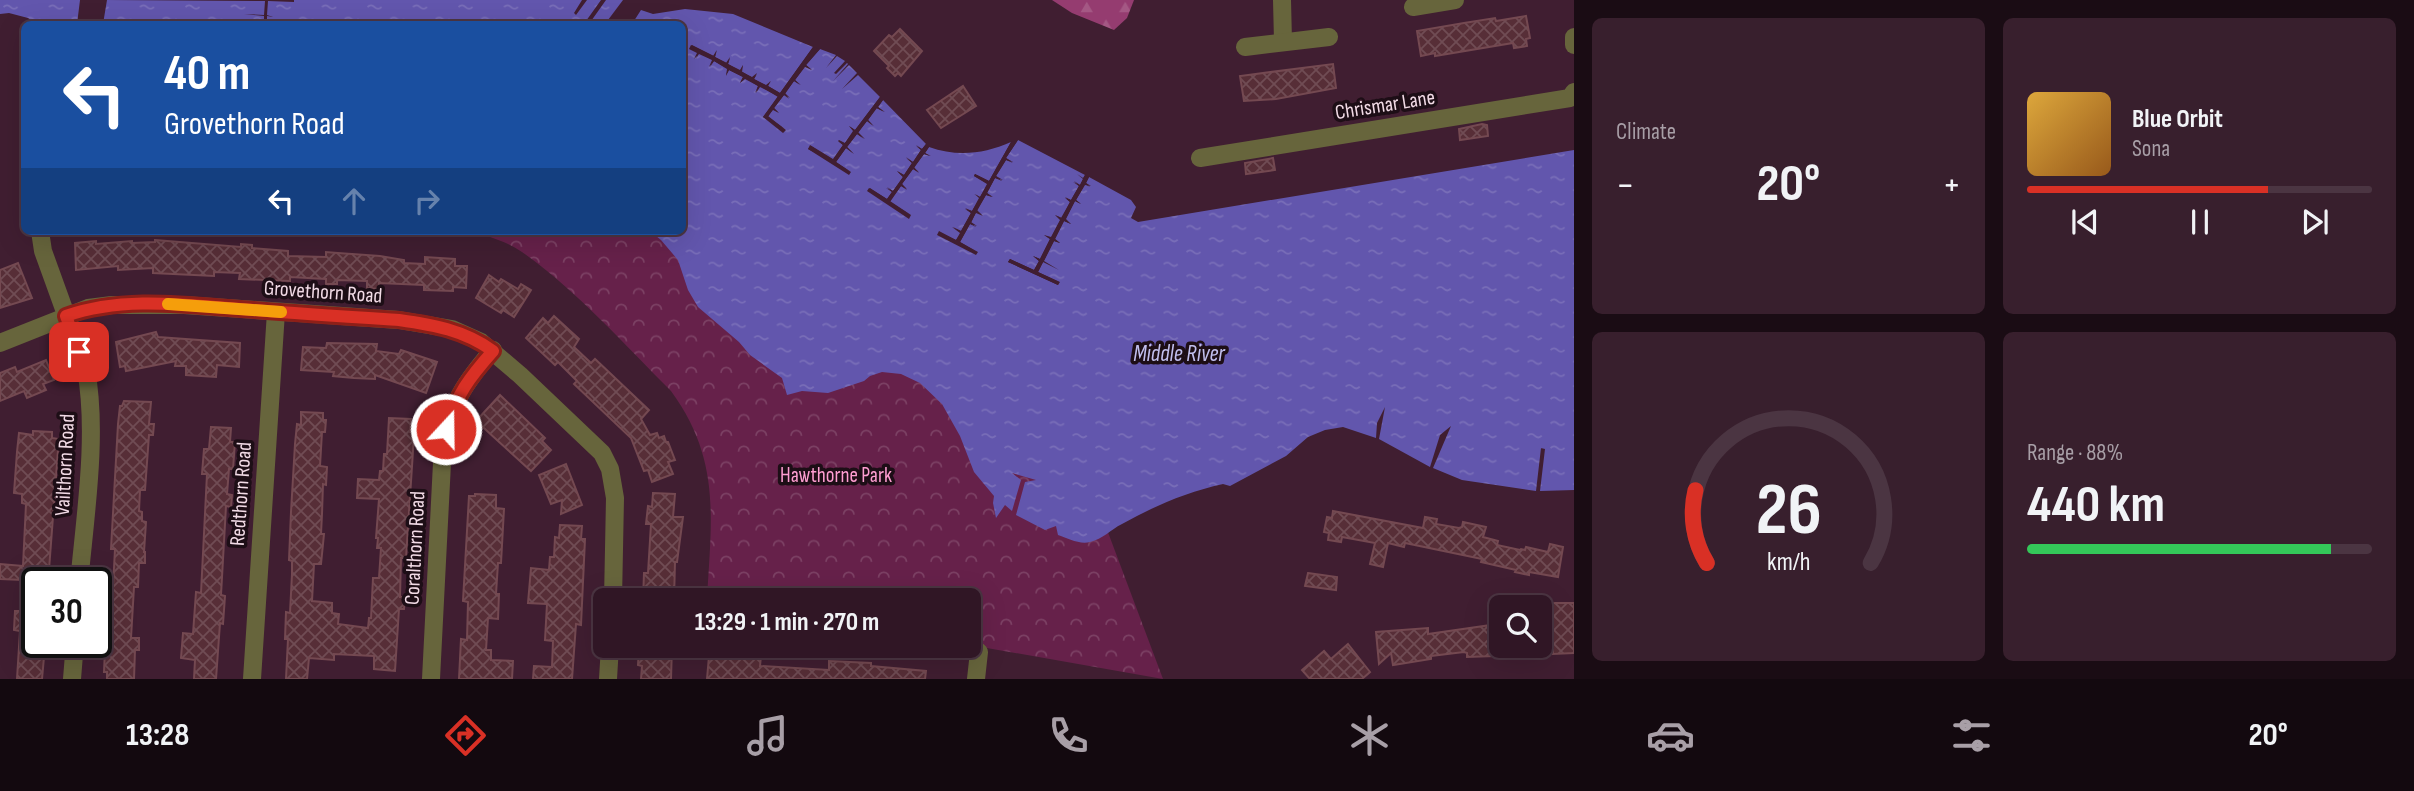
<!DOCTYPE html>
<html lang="en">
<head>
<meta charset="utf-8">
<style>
	:root { --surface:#301625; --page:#381f2d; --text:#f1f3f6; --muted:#a89fa7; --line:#4b3542; --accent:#d93025 }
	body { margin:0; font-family:"Sofia Sans Condensed",sans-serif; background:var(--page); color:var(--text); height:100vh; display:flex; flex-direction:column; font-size:26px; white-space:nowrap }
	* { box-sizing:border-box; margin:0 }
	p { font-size:23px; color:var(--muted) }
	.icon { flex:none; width:38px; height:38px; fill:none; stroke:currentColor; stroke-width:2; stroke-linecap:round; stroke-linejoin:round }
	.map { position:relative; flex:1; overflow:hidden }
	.drawer { display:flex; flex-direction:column; gap:18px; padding:18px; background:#1a0c14; width:840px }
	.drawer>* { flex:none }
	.top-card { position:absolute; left:21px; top:21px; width:665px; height:214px; border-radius:10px; box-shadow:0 7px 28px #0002,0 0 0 2px var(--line); background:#1a4fa0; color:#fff; overflow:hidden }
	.tools { position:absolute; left:1489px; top:595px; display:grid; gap:14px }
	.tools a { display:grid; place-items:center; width:63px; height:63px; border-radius:10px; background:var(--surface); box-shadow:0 7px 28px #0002,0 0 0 2px var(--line); font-size:35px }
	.speed { position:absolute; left:21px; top:567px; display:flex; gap:14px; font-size:35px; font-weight:700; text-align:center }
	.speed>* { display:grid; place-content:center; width:91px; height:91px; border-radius:50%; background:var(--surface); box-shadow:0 7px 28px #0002,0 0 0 2px var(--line); line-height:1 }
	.speed .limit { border:4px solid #111; border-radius:10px; background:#fff; color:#111 }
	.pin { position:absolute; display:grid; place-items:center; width:60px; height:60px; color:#fff; margin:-30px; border-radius:14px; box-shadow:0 4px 10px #0006 }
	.me { position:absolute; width:77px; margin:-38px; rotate:21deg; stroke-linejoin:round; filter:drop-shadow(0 0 5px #0008) }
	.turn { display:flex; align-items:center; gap:24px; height:147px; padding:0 28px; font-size:32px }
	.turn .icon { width:91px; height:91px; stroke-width:2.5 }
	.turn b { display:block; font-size:49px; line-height:60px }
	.lanes { display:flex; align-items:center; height:66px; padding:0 28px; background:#0003; justify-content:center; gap:35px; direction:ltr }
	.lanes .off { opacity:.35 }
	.big { font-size:52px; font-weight:700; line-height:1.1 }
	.drawer .widget { flex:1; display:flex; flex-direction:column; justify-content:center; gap:10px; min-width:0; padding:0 24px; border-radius:10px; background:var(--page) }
	.drawer .dial { align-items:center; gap:0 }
	.dial svg { height:182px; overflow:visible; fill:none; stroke:var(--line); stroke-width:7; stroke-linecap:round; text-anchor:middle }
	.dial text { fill:var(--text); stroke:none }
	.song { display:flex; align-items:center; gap:21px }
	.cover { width:84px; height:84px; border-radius:10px; background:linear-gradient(135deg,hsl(40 70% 55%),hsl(30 70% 35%)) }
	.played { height:7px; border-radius:4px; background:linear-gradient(90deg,var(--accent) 70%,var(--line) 70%) }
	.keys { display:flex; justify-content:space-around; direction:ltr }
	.heat { display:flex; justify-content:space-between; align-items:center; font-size:38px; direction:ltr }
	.charge { height:10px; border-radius:5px; background:linear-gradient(90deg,#34c759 88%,var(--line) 0) }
	.drawer .tiles { flex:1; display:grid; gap:18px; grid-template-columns:repeat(2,1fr) }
	.trip { position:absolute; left:593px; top:588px; width:388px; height:70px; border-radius:10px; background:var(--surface); box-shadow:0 7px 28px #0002,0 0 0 2px var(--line); font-weight:700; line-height:70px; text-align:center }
	.tabs { display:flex; height:112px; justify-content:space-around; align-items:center; background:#13090f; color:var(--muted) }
	.tabs .icon { width:49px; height:49px }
	.tabs .on { color:var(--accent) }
	.tabs b { font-size:32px; color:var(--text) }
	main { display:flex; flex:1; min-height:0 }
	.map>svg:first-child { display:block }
	.forest { fill:url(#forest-firs) }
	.park { fill:url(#park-crowns) }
	.water { fill:url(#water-ripples) }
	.pier { fill:#401e31 }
	.building { fill:url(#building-cross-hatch); stroke:#744951; stroke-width:2 }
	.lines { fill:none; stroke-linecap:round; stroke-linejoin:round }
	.minor { stroke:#67653c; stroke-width:18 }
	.route-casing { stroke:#8d1f18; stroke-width:18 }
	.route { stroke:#d93025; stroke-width:12 }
	.slow { stroke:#f59e0b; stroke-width:12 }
	.labels { text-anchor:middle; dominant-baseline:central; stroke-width:7; stroke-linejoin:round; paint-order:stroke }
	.street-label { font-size:21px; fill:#f2dbe6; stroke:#1d0e16 }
	.park-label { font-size:21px; fill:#ff9ed2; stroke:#1d0e16 }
	.water-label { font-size:23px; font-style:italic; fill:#c1bfee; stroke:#1d0e16 }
</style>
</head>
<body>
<main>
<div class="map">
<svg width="1574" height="679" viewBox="0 0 1574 679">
	<defs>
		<pattern id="forest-firs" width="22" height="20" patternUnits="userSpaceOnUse" patternTransform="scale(1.75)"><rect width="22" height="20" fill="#953c70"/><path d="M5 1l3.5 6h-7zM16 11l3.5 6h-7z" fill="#a45884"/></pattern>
		<pattern id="park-crowns" width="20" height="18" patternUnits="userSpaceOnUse" patternTransform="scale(1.75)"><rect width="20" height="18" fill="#66214a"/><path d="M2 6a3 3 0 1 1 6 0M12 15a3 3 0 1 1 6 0" fill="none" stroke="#7c4164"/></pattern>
		<pattern id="water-ripples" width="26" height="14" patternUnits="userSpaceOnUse" patternTransform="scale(1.75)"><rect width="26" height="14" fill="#6256ad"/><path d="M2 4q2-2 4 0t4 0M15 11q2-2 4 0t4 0" fill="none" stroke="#796eb8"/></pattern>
		<pattern id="building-cross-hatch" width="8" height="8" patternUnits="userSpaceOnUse" patternTransform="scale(1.75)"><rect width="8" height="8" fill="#572e37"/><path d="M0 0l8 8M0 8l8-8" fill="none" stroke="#704c54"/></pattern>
	</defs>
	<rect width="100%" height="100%" fill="#401e31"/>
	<!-- forest -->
	<path class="forest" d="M1052,0H1134L1127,18L1114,30L1072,13Z"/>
	<!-- park -->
	<path class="park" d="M467,231H664L898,361L1091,487L1163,679L970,645V600H707C711,520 722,461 671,391C626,346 574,288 522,252C506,241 486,235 467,231Z"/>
	<!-- water -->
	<g class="water">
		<path d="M0,0H80L77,24H37L28,18L9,13L0,14Z"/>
		<path d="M107,0L265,1L264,15L244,14L264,16V24H103Z"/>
		<path d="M294,0H582L574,13L576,15L587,0H601L586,21L589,24L606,0H623L605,24H267V16L273,17L267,15L268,1L294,2Z"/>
		<path d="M685,9L733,14L813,47L780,93L768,86L770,81L767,86L754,79L757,74L753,78L741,71L743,65L740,71L728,64L730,58L727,63L715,57L716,51L714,56L692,45L690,48L698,53L696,59L699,53L713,60L710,67L714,61L728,69L726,75L729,70L743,77L740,83L745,78L758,86L755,93L760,86L778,97L763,117L785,129L768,117L773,109L779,113L774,108L784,95L789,99L785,94L794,81L800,85L795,80L805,66L812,70L806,65L820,49L836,55L826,68L837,56L845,61L834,73L836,74L847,63L848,64L833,81L849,65L857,73L842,89L858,75L880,97L855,130L849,126L854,131L844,144L838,141L843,145L833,160L811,146L808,149L851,172L836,162L846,148L854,154L847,147L857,134L864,139L858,133L867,121L873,126L868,120L877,108L884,112L878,107L883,100L926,144L922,149L916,146L921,150L913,162L906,158L912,163L904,175L897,171L903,177L893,191L887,187L892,192L887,199L870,188L868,191L911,215L890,202L901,186L907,189L902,184L913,169L919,172L914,168L924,154L930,156L925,153L929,147C957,157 984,154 1011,142L989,181L975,174L974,176L988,184L980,197L974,194L980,198L972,211L965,209L971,213L961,231L953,227L961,233L956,240L939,232L977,252L960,242L970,224L976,227L971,223L976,212L982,215L977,211L986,195L992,197L987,193L995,178L1002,181L996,176L1006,160L1013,162L1006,158L1018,140L1085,175L1080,185L1073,182L1079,186L1071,200L1065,198L1070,202L1061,218L1055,215L1061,219L1051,238L1044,235L1050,239L1040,259L1033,256L1039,261L1034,270L1010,259L1008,262L1058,285L1059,282L1038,272L1054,241L1060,243L1055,239L1064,221L1071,224L1065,220L1075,201L1081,204L1076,200L1085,184L1090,187L1086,183L1089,177L1131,200L1136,207L1131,218L1138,222L1574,150V490L1540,491L1545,449L1537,447L1541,448L1536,491L1462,480L1433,468L1451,426L1440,435L1430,467L1379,439L1385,407L1377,423L1376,438L1343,427L1325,430L1308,437L1286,456L1230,486L1223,484C1187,492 1154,506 1122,524C1110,530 1103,539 1090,542C1080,545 1067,538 1058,535L1056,526L1045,530L1016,515L1025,482L1036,480L1012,473L1021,480L1012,511L1005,505L996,518L993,503L994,496L974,472L960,436L942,404L920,383L901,374L882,372L870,376L864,381L828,393L802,391L787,395L782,378L750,355L739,342L698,307L688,290L678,260L661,240L650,231H682V24H632L641,10L653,14Z"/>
	</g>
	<!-- pier -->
	<g class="pier">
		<path d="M691,45L713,56L717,50L715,57L726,63L730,57L728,64L740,70L743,65L742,72L752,77L757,73L754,79L766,85L771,81L768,86L780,93L813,47L820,49L806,65L812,70L805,67L795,80L801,85L794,81L785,93L790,98L784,95L774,108L779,113L773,110L768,116L786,130L783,133L763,117L778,96L760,87L756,93L758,86L745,79L740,83L743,77L729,70L726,76L727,69L714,61L709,67L712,60L699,54L694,59L697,53L689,49Z"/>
		<path d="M880,97L883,100L878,107L885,112L876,108L868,120L874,126L867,121L858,132L865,139L857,134L847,147L854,154L846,148L836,162L851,172L849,175L808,149L810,145L833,159L843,145L838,141L839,140L845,143L853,131L849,126L855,130Z"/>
		<path d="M1018,140L1006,158L1013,163L1006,160L996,176L1003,180L995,178L987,193L993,197L986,195L977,210L983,216L976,213L971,222L977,226L970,224L960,242L978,252L976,255L937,235L939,231L956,240L960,233L952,227L961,231L971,213L965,208L972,211L979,198L975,194L980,197L987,184L974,176L975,174L989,181L1011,142Z"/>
		<path d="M926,144L929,147L925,153L931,156L924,154L914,167L919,173L913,169L902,184L907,190L901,186L890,201L911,215L909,219L867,191L869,188L887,199L892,192L886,188L893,191L903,177L897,171L904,175L912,163L906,157L913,162L921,150L916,145L922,149Z"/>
		<path d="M1077,174L1083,178L1085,175L1089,177L1086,183L1091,186L1085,185L1076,200L1081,204L1075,201L1066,219L1071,224L1064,221L1055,239L1060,243L1054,241L1044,261L1059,270L1043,262L1038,272L1060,282L1058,285L1008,262L1010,259L1034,270L1039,261L1033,256L1040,259L1050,239L1044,235L1051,237L1060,220L1055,215L1062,218L1070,202L1065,197L1071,200L1079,186L1074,181L1080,185L1083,179Z"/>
	</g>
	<!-- building -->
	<g class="building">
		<path d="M1526,16L1530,38L1526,39L1527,46L1514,48L1513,43L1435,56V53L1421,56L1417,31L1464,23L1495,18L1496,21Z"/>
		<path d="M900,29L922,51L901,76L898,73L895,76L887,68L889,66L874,51L889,35L892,37Z"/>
		<path d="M1333,64L1336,88L1276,99L1244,101L1240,76Z"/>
		<path d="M963,86L976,106L941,128L927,110Z"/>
		<path d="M1482,124L1487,125L1488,136L1460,140L1459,129Z"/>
		<path d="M1273,158L1275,170L1246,174L1245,163Z"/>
		<path d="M155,240L241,247V244L252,245V248L288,251V256L326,257V252L338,253L380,256L404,260V263L425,264V257L455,259V266H467L466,288L453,287V291L424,290V285L379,283V289L367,288V281L337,280V284H326V279L290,277V281L239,279L240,273L214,272V276L153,273V268L118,270V266L76,270L75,243L96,241V244L132,241V243L155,242Z"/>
		<path d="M18,263L32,298L0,308V270Z"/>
		<path d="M489,275L499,282L501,279L518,289L521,284L531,290L514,317L503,310L501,313L476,298Z"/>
		<path d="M554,316L579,339L574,347L591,363L595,359L649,410L641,419L650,435L657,433L659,438L664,436L666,442H668L675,460L668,462L673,474L652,482L648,470L644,471L631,438L574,384L577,381L558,362L555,365L526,338L543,318L548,323Z"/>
		<path d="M156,332L158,337L240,343L239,367L217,365L216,377L186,375V366H175L176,361L126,371L125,366L120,367L116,342Z"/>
		<path d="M327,343L377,344L376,351L399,354L401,350L437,362L426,393L375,375V379L354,378L333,376L334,372L301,370L303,347L326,348Z"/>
		<path d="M46,360L54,380L43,384L46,390L27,398L24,391L0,401V373L15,367L17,372Z"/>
		<path d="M500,395L545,438L542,441L551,450L531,471L476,421Z"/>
		<path d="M124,401L151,402L149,424H154L153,435H149L145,490H140L139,511L142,512V521L146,522L144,552H145V563H139L138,587H134L131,638H139V650H135L134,679H107V672H104L106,626H111L113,587L115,549H111L118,424L120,406H122Z"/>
		<path d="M301,412L323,413V420H326L325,432H322L320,466L327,467L326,485L323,484L322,514L321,534H324L321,564H314L312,601L332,603V613L339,614L338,624L368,628L369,618H371L373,578H379L381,548H377L378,538H376L379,499L357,498L358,479L379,480L380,471H383L384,454H387L389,418L411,419L410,432L414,433L413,451L406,558H401L400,597H405L404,609H399L395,671L374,669V656L334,654V660L309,658L307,679H286L288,639H285L286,612L290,613L292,574V561L289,560L291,512L295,444L297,424L301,425Z"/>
		<path d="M211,427L231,428L230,442H235L233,469H229L227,494L232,495L231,507L226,506L221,595L225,596L223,624L220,623L216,679H194L195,660L181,658L183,633L193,634L196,592L201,593L207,474H202L204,449H209Z"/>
		<path d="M33,431L52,432V438L59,439L58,450L48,583H37V642H40V657H44L42,679H17L20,631L14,630L15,611H21L23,580L0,579V564L23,566L26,504L22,503V494L14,493L17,452L19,433L33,435Z"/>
		<path d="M566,464L582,505L561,514L562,500L551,504L539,475Z"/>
		<path d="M653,493L675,494L673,517H683L677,562H675L674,600H643L644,573H648L651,524H646L648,506L652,507Z"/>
		<path d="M475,494L496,495V508L504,509L501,563H498L496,594H499L498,619L488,618L486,650H491V660L513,661L512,679H459L461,639L467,640L468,602L463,601L469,496H475Z"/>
		<path d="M1333,511L1423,528L1425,517L1437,519L1436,524L1459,528L1462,527L1463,522L1486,527L1483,537L1498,541L1497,545L1520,550L1521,549L1525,550L1526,547L1548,552L1550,544L1563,547L1558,577L1529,572V575L1515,572L1516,570L1481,562L1482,559L1405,543L1404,547L1388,543L1383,567L1370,564L1375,543L1342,537L1341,542L1328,540L1329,533L1324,532L1327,517L1332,518Z"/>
		<path d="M560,525L582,526L581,539H585L581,625L576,624L572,679H533L534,666L552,667L553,641L545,640L547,604L528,603L531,568L549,570L550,557H554L555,537L559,538Z"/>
		<path d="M1308,573L1337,577L1336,590L1305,586Z"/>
		<path d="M1555,603H1574V653L1553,654V650H1551L1548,604Z"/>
		<path d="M1491,625V630H1502V652H1495V656L1467,657V653L1464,652L1431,656V659L1393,665L1391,653L1379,664L1376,632L1428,628V634Z"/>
		<path d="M1348,644L1370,672L1362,679H1310L1302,670L1324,651L1331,659Z"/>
		<path d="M661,646H672L671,679H641L642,666L638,665L639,647L660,648Z"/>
		<path d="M732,646H762L760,666L829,670V661L871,663V666L926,671L925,679H707L709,656L723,657V653L731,654Z"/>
	</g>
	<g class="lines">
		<!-- minor -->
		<g class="minor">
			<path d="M1282,0L1283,41"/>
			<path d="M1413,7L1455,0"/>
			<path d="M1574,37V45"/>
			<path d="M1245,47L1329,37"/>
			<path d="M1200,158L1570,98L1574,92"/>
			<path d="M40,231L43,251L86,370C98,434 85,517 79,583"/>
			<path d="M0,343L88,308L112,305H184L399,320L452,329L481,342L520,375L602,453L610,469L615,498L613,600"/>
			<path d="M72,679L75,642"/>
			<path d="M252,679L276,312"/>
			<path d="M431,679L442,463C448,410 458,390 493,350"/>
			<path d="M608,679L610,646"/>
			<path d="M976,679L979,652"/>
		</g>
	</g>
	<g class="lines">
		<defs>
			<path id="route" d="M79,352L66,316C126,295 192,306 254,310C302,314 351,317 399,320C434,325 464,330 493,351C469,378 457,394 446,429"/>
		</defs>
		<!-- route casing -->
		<use href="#route" class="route-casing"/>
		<!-- route -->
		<use href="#route" class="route"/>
		<!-- slow -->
		<path class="slow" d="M168,304L281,312"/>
	</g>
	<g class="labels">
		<!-- street labels -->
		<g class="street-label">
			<text transform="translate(1385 105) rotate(-9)">Chrismar Lane</text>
			<text transform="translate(323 292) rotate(4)">Grovethorn Road</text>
			<text transform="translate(65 465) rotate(-87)">Vailthorn Road</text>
			<text transform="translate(241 494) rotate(-86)">Redthorn Road</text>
			<text transform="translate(415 548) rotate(-87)">Coralthorn Road</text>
		</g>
		<!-- park labels -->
		<g class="park-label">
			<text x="836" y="475">Hawthorne Park</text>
		</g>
		<!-- water labels -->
		<g class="water-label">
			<text x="1179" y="354">Middle River</text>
		</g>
	</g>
</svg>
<div class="tools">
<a><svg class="icon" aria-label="search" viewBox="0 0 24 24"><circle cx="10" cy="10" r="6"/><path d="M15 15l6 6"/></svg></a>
</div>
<div class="speed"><div class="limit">30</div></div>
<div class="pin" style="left:79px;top:352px;background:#d93025"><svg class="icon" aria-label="arrive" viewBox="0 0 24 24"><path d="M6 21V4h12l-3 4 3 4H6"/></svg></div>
<svg class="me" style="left:446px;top:429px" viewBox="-20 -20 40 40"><circle r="17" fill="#d93025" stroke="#fff" stroke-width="3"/><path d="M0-11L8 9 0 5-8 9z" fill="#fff"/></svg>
<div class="trip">13:29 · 1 min · 270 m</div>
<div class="top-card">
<div class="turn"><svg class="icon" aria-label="left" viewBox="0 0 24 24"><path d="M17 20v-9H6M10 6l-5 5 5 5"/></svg><div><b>40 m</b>Grovethorn Road</div></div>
<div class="lanes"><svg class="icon" aria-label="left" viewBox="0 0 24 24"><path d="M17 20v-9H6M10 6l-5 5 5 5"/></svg><svg class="icon off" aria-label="ahead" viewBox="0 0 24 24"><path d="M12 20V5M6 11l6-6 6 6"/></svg><svg class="icon off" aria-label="right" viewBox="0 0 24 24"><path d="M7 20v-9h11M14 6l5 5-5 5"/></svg></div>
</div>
</div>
<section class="drawer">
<div class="tiles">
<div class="widget"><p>Climate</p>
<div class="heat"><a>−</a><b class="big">20°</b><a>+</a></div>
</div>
<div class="widget">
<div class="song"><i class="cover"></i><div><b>Blue Orbit</b><p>Sona</p></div></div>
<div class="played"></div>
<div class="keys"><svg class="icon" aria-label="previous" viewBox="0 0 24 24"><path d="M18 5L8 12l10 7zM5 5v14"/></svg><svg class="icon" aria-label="pause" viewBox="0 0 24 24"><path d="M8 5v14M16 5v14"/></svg><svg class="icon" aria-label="next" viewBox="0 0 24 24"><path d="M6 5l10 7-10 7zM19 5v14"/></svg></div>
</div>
<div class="widget dial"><svg viewBox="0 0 100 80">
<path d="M14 69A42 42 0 1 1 86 69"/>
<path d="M14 69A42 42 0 0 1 9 37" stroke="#d93025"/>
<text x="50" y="56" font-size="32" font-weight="700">26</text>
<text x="50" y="72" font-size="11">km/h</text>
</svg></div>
<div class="widget"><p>Range · 88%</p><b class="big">440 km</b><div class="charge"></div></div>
</div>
</section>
</main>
<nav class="tabs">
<b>13:28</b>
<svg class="icon on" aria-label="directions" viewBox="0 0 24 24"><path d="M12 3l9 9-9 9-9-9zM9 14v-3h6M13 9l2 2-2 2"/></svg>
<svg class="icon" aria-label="music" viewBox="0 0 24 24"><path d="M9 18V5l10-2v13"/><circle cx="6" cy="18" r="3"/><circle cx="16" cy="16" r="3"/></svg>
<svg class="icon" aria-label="phone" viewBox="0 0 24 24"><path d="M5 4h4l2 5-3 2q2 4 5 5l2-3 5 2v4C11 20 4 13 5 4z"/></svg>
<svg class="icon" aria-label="climate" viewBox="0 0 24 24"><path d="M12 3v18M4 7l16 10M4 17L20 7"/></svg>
<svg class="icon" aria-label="car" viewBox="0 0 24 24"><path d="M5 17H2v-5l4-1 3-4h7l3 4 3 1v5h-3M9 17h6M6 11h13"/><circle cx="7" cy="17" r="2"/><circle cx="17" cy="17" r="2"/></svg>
<svg class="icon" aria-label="filters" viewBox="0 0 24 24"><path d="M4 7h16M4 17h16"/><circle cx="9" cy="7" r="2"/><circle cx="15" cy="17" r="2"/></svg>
<b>20°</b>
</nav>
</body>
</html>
